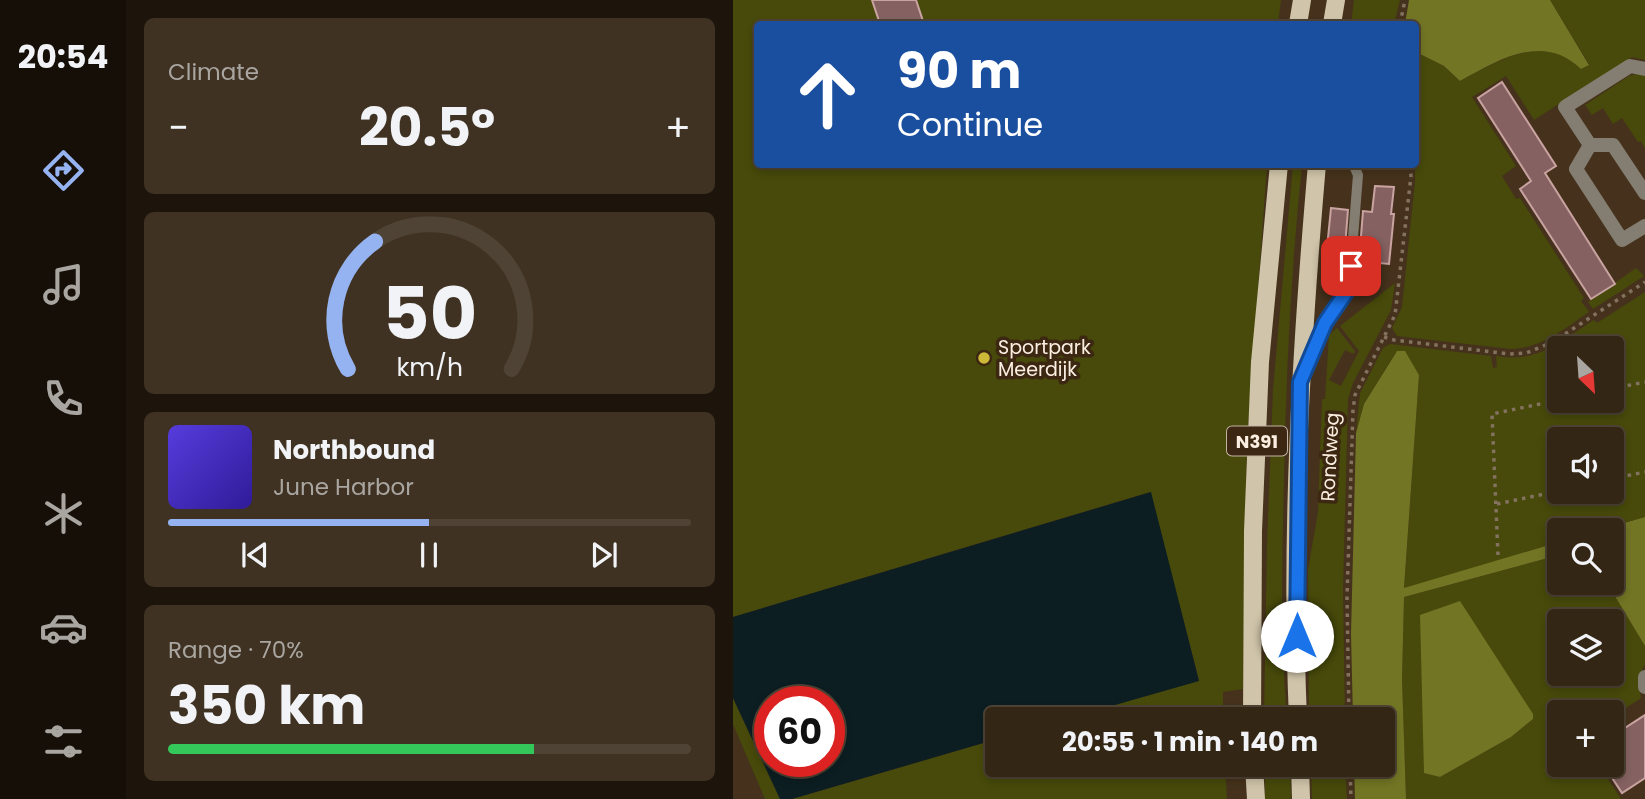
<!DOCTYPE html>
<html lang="en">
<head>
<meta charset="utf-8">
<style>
	:root { --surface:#342615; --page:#3f3222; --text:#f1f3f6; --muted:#a9a5a0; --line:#4e4334; --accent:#95b2f1 }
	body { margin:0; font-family:Poppins,sans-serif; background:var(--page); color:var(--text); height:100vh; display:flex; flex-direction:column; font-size:26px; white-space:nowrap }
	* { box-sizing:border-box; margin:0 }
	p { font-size:23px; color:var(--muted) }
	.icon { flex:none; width:38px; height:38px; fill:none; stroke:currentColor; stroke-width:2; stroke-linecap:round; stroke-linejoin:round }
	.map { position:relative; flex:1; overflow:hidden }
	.side { display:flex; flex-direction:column; gap:18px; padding:18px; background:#1d150c; width:607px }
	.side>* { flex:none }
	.banner { position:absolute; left:21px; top:21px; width:665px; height:147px; border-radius:7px; box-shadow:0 4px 10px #0003,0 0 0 2px var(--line); background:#1a4fa0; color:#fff; overflow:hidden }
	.needle { width:46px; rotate:155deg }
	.controls { position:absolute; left:814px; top:336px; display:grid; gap:14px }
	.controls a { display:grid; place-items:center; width:77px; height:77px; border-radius:7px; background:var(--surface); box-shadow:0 4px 10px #0003,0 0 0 2px var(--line); font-size:35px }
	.speed { position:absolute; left:21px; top:686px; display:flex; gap:14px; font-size:35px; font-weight:700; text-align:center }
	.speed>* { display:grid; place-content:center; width:91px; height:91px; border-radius:50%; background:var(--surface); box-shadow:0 4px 10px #0003,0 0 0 2px var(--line); line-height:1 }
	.speed .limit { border:10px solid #d22; background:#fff; color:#111 }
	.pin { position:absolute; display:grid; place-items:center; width:60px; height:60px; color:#fff; margin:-30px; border-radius:14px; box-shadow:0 4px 10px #0006 }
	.me { position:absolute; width:77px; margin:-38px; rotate:0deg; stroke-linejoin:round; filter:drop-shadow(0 0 5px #0008) }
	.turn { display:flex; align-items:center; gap:24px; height:147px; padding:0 28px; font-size:32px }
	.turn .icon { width:91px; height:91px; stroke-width:2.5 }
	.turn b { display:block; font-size:49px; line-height:60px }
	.big { font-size:52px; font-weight:700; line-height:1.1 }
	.side .tile { flex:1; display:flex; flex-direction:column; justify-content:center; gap:10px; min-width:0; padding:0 24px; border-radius:10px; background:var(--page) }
	.side .dial { align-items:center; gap:0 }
	.dial svg { height:182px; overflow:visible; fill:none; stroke:var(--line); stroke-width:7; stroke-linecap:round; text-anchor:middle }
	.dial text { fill:var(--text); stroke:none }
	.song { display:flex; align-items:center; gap:21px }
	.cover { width:84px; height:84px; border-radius:10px; background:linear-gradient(135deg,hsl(250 70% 55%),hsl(250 70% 35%)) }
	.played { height:7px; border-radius:4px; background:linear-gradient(90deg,var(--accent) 50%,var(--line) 50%) }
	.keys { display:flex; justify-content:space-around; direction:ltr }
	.heat { display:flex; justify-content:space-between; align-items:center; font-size:38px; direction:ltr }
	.charge { height:10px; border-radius:5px; background:linear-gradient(90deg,#34c759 70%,var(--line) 0) }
	.trip { position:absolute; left:252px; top:707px; width:410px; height:70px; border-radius:7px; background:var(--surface); box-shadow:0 4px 10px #0003,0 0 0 2px var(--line); font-weight:700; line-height:70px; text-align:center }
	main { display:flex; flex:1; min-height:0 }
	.tabs { display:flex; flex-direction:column; width:126px; justify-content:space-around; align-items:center; background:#150f08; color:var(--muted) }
	.tabs .icon { width:49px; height:49px }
	.tabs .selected { color:var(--accent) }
	.tabs b { font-size:32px; color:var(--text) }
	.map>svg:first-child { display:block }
	.green { fill:#474a0a; fill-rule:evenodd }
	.forest { fill:#717524 }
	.water { fill:#0c1e22; fill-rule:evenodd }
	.building { fill:#856261; stroke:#c9a3a1; stroke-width:2 }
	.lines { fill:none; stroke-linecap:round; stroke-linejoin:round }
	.path { stroke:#83725f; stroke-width:3.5; stroke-dasharray:3.5 5; stroke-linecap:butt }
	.lane { stroke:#837e71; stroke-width:10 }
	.street { stroke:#837e71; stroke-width:14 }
	.primary { stroke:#d0c5aa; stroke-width:18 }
	.route-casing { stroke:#114b97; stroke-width:18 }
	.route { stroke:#1a73e8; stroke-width:12 }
	.poi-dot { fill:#ceb838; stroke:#3c2712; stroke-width:2.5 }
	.labels { text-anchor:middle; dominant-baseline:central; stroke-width:7; stroke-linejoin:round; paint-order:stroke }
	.shield { fill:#3c2712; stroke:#c2b3a4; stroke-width:2 }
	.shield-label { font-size:18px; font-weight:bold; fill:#fcefe2 }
	.poi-label { font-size:19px; fill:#fcefe2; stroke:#3c2712; text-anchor:start }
	.street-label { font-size:19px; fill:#fcefe2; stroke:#3c2712 }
</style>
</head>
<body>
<main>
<nav class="tabs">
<b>20:54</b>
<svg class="icon selected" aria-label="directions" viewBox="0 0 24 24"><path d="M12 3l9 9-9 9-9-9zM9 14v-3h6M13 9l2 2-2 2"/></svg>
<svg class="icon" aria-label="music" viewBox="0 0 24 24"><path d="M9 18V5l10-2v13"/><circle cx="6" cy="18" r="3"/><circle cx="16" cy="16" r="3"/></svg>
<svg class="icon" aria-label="phone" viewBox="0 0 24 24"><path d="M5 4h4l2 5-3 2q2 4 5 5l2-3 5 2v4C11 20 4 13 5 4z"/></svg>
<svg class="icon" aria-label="climate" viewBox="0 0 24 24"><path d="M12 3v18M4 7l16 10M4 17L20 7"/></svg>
<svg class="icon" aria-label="car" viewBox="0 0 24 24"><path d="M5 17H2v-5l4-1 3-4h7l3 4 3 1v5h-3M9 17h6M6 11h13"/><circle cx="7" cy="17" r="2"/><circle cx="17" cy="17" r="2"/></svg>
<svg class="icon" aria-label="filters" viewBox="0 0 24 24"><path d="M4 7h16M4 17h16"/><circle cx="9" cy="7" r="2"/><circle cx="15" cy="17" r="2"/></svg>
</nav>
<section class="side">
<div class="tile"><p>Climate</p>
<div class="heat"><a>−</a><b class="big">20.5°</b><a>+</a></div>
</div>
<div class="tile dial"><svg viewBox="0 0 100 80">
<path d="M14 69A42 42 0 1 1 86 69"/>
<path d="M14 69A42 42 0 0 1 26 13" stroke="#95b2f1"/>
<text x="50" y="56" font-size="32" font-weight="700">50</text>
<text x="50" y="72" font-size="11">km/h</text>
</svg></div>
<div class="tile">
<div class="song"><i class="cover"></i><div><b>Northbound</b><p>June Harbor</p></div></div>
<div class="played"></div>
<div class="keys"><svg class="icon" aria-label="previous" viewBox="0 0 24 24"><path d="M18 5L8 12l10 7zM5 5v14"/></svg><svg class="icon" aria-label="pause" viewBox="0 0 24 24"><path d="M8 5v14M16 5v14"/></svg><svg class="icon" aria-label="next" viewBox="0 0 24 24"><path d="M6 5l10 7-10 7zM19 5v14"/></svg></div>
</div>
<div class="tile"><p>Range · 70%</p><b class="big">350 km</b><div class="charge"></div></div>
</section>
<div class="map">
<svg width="912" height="799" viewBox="0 0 912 799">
	<rect width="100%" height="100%" fill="#46321c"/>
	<!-- green -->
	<g class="green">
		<path d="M0,0H548L545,24H24V164L534,165L514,442L510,689L490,692V719H333L466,680L417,492L0,617Z"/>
		<path d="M621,0H667L661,24H618Z"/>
		<path d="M817,0H912V60L899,57L801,120L773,76L739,97L783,166L769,176L783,199L787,198L851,298L848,301L856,312C831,329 809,348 778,349L664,336L659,328L669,307L682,182L683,52L711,66L727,81C767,60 809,32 848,69L856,64Z"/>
		<path d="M904,74L912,75V148L908,141L905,142L889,118L880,124L870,108L859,115L852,105L896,76Z"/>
		<path d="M560,165H569C558,269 553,374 551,479C549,559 547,639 554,719H531L534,544L540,390Z"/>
		<path d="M903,268L911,276L860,309L855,302Z"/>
		<path d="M662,283L658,310L620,383L615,399L610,590L612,719H576L575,570L585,512L589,399H592L596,335L604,328L622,351L621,354L612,350L596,380L608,386L626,351L607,326Z"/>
		<path d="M912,292V517L867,530H826V542L671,589L686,375L663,352L631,404L623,433L627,393L650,348L657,344L758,356L760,368L764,367L763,356C806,363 826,342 861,320L864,323ZM826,348H878V401H826ZM826,439H878V492H826Z"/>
		<path d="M826,555V583H874L912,646V664L905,679L908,698L879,717L878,712H826V765H866L888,799H673L669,679L671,597ZM826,621H878V674H826ZM800,719L778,737L707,777L691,772V745Z"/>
		<path d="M0,698L47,799H32L0,724Z"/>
		<path d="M264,739V765H492L494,799H59Z"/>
		<path d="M532,765H557L558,799H532Z"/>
		<path d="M578,765H612L614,799H579Z"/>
	</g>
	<!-- forest -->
	<g class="forest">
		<path d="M676,0H817L856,65L848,69C809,32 766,60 727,81L711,66L683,52L682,24H672Z"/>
		<path d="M664,351H672L686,375L671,588L826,542V555L671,597L669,679L673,799H622L621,765H649V719H620L618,634L623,433L631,404Z"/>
		<path d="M912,517V646L874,583H878V530H867Z"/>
		<path d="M727,601L800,714V719L778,737L707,777L691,773L687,615Z"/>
	</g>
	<!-- water -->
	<path class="water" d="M418,492L466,681L333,719H264V739L59,799H47L0,698V617ZM37,702H96V761H37Z"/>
	<!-- building -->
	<g class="building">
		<path d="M139,0H183L191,24H147Z"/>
		<path d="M769,82L823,166L812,173L882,284L858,299L787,189L798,181L745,98Z"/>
		<path d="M642,186L661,187L658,214H661L656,264L626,261L630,211L639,212Z"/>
		<path d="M598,208L615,210L611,259L593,258Z"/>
		<path d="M912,715V778L889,793L872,767L890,755L878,737Z"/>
	</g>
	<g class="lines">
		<!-- path -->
		<g class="path">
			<path d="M667,24L672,0"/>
			<path d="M651,337L661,340L777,354L793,353L818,343L912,282"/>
			<path d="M878,389L912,382"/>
			<path d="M878,479L912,472"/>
			<path d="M764,504L826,491"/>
			<path d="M765,555L759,414L826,400"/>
			<path d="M616,719L614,597L620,410L622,395L662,315L678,176L676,164"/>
			<path d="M617,765L618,799"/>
		</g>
		<!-- lane -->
		<path class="lane" d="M574,365L592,323L616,288L625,175L620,164"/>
		<!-- street -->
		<g class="street">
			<path d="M857,145L843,169L889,240L912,226"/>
			<path d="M857,145L832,107L897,66L912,69"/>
			<path d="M857,145H880L912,193"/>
			<path d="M912,677V687"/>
		</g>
		<!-- primary -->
		<g class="primary">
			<path d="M565,24L569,0"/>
			<path d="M599,24L603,0"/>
			<path d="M519,719L520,531L527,362L546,164"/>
			<path d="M565,719C557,534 568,349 584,164"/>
			<path d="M521,765L523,799"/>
			<path d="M567,765L568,799"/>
		</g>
	</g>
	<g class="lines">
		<defs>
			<path id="route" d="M564,636L567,382L592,323L616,288L618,266"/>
		</defs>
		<!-- route casing -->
		<use href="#route" class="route-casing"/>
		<!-- route -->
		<use href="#route" class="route"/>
	</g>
	<!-- markers -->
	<circle class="poi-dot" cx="251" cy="358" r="7"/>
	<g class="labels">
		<!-- shield labels -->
		<rect class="shield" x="494" y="426.5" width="60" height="29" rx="5"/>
		<g class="shield-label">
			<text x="524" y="441">N391</text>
		</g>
		<!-- poi labels -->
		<g class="poi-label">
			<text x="265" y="347">Sportpark<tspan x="265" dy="22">Meerdijk</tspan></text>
		</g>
		<!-- street labels -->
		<g class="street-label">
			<text transform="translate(597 457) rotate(-87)">Rondweg</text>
		</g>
	</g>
</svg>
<div class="controls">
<a><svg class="needle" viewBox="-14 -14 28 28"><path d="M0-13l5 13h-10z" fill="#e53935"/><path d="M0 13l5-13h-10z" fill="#a9a5a0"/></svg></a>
<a><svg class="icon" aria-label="sound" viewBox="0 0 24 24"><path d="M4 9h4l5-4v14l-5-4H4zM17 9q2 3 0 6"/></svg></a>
<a><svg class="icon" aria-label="search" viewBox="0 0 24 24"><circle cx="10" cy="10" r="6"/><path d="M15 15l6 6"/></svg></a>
<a><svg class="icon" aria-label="layers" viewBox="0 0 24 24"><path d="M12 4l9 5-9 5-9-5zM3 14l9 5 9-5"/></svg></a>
<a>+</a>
</div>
<div class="speed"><div class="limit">60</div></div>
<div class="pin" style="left:618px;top:266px;background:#d93025"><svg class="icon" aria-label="arrive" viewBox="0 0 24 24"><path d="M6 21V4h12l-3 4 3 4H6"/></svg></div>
<svg class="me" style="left:564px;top:636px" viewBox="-20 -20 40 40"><circle r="19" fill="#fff"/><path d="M0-13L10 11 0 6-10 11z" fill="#1a73e8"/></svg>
<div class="trip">20:55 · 1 min · 140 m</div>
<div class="banner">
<div class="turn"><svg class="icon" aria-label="ahead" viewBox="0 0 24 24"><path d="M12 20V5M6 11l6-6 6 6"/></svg><div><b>90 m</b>Continue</div></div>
</div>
</div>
</main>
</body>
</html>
